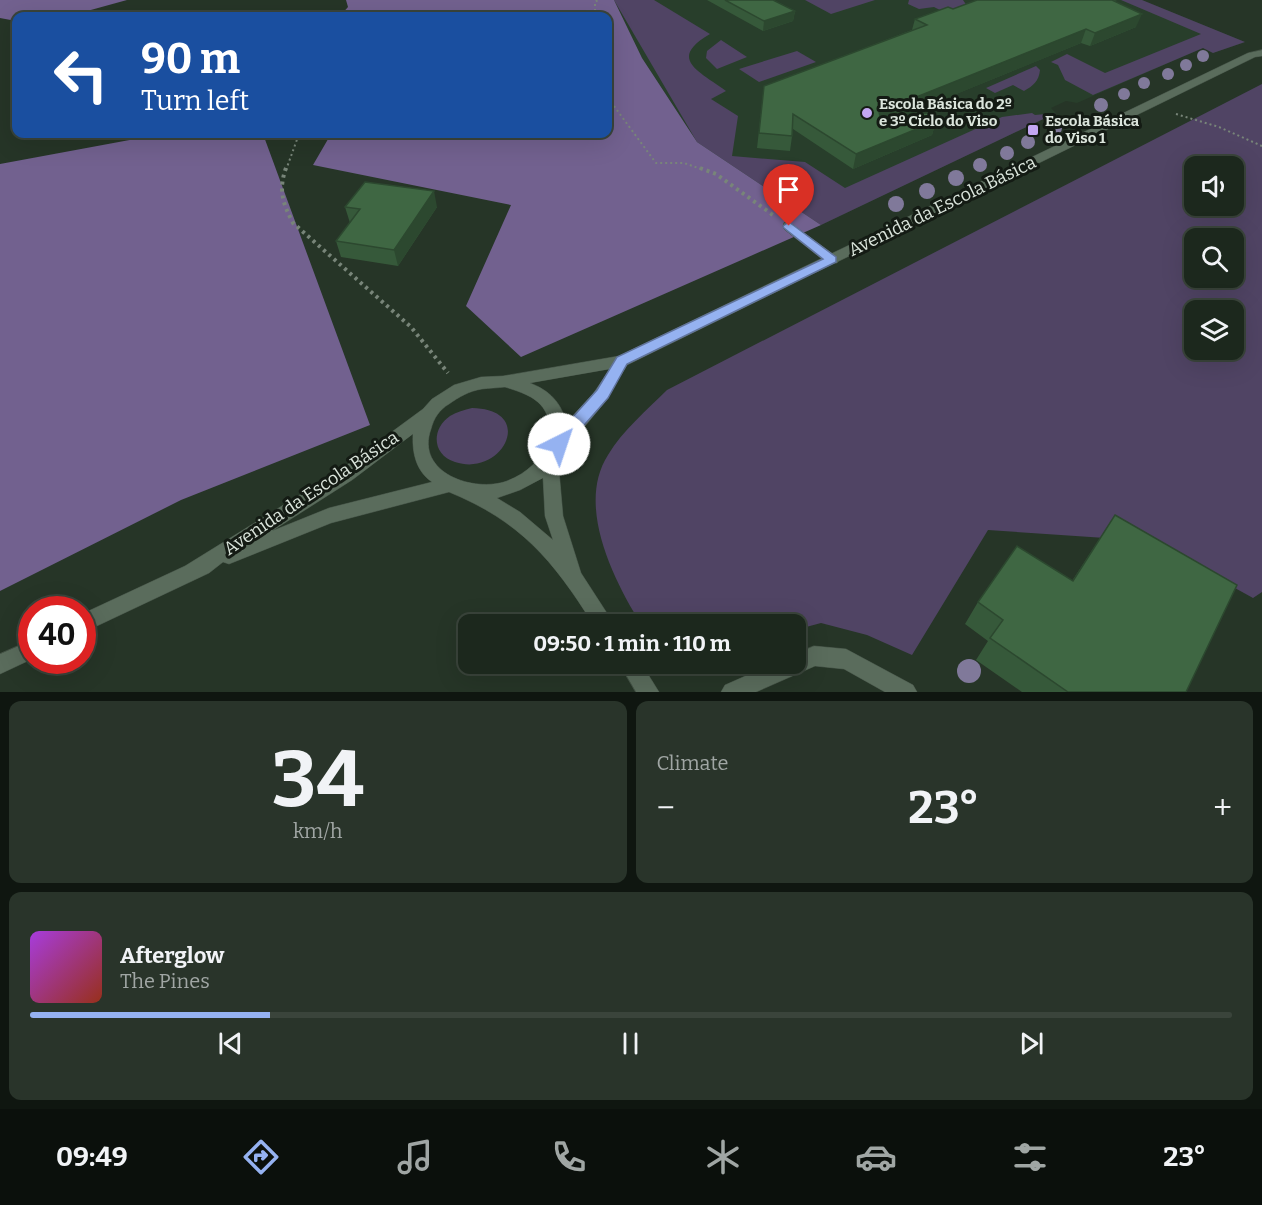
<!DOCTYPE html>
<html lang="en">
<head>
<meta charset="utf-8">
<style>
	:root { --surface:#1c281d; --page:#29342a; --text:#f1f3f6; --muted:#a0a6a4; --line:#3a443b; --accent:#95b2f1 }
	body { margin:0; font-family:Bitter,serif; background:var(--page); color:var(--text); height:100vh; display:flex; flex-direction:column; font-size:22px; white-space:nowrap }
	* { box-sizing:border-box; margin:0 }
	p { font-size:20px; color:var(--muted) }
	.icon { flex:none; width:33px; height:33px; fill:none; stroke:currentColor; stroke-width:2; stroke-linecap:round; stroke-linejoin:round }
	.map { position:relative; height:692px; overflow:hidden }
	.side { display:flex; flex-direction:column; gap:9px; padding:9px; background:#0f1610; flex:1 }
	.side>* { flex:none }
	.guide { position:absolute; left:12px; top:12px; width:600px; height:126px; border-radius:12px; box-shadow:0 6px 24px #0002,0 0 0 2px var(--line); background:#1a4fa0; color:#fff; overflow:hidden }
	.buttons { position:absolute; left:1184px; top:156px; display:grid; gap:12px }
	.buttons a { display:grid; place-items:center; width:60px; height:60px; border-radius:12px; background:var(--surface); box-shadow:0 6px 24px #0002,0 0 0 2px var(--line); font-size:30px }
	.speed { position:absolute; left:18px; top:596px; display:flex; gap:12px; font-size:30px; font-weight:700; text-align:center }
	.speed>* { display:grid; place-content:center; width:78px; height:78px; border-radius:50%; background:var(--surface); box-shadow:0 6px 24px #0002,0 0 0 2px var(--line); line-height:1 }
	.speed .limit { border:9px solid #d22; background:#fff; color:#111 }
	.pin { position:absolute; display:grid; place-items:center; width:51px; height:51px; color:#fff; margin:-62px -26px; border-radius:50% 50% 50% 0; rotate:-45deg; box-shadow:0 0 6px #0007 }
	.pin .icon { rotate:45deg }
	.me { position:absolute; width:66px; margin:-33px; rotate:41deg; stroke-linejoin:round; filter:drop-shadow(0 0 4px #0008) }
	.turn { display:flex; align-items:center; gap:21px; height:126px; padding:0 30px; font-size:27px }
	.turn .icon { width:78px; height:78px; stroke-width:2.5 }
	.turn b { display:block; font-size:42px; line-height:51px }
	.big { font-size:45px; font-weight:700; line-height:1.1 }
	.side .card { flex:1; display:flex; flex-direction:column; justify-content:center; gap:9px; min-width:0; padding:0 21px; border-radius:12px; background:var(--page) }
	.side .dial { align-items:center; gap:0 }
	.dial b { font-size:78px; line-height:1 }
	.song { display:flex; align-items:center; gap:18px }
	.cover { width:72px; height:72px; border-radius:9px; background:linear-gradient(135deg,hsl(280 70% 55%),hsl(10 70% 35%)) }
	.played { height:6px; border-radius:3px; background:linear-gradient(90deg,var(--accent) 20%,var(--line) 20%) }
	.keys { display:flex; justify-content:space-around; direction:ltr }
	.heat { display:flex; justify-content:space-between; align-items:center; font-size:33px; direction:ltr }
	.side .tiles { flex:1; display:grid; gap:9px; grid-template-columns:1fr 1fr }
	.card:last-child { grid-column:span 2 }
	.trip { position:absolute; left:458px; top:614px; width:348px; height:60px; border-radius:12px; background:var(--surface); box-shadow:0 6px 24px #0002,0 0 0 2px var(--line); font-weight:700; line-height:60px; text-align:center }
	.tab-bar { display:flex; height:96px; justify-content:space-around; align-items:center; background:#0b100c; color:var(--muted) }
	.tab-bar .icon { width:42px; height:42px }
	.tab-bar .active { color:var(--accent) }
	.tab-bar b { font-size:27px; color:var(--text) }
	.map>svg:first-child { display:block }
	.built { fill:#283e2b }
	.green { fill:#504464; fill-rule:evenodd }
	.forest { fill:#72618f }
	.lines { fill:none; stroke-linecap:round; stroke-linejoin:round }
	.lane-casing { stroke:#435145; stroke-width:1 }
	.secondary-casing { stroke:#435145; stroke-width:1 }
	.path-far1 { stroke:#788579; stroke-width:2; stroke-dasharray:2 3; stroke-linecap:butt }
	.path { stroke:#788579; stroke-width:4; stroke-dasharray:3 4; stroke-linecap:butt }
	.lane { fill:#5a6c5c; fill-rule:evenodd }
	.secondary { fill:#5a6c5c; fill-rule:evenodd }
	.tree { fill:#80799a }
	.wall { fill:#36593a }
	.shaded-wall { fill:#2c482f }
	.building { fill:#3f6743; stroke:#2c482f; stroke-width:1.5 }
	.route { fill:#95b2f1; stroke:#61749d; stroke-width:1.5 }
	.poi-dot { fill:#c3a7f2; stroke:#141b14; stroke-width:2 }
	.labels { text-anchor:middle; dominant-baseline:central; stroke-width:6; stroke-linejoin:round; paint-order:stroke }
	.far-poi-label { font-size:15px; font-weight:bold; fill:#dbe5dc; stroke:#141b14; text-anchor:start }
	.street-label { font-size:18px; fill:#dbe5dc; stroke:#141b14 }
</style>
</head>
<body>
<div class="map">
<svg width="1262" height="692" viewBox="0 0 1262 692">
	<rect width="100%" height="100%" fill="#263527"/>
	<!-- built -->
	<path class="built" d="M614,0H1142L1245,42L1213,53L1203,48L1077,103L1066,101L1051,108L1056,113L821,225L697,142L642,58Z"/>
	<!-- green -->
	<g class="green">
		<path d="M614,0H654L710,34C667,59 699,71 726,91L711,99L738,116L732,156L805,162L845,188L1002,117L1032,113L1035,115L1056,113L821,225L697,142Z"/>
		<path d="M805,0H875L831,14Z"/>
		<path d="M909,0H963L967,6L948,14L934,7L919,9L908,4Z"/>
		<path d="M1121,0H1142L1245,42L1213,53L1203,48L1093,95L1065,80L1058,65L1051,62L1067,54L1105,73L1201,34Z"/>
		<path d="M721,40L747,57L717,69L706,58L707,51Z"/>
		<path d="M797,51L816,62L759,82L739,69Z"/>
		<path d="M1036,66L1040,70C1039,81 1033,86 1024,91L1013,85L995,93L986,88Z"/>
		<path d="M1262,84V592L1253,598L1150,541L988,530L912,655L867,635L821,623L795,630V624H641C613,579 576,505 608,455C623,430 647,410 667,390ZM1194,166H1233V206H1194ZM1194,238H1233V278H1194ZM1194,310H1233V350H1194Z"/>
		<path d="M472,408C537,409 503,478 455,462C432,455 431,429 450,416C457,412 464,410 472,408Z"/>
	</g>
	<!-- forest -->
	<g class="forest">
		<path d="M0,0H127L69,16H16V21L0,18Z"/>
		<path d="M346,0H614L642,58L697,142L821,225L521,357L466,306L511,205L313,165L331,134H608V16H340L348,7Z"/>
		<path d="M162,134H263L370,425L181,500L0,591V164Z"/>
	</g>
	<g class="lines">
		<defs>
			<path id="lane" d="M789,222L837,257L839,260L837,263H827L784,229L783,226L784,223Z"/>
			<g id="secondary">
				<path d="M1262,50V56L1255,57L627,365L604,403L558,459L563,516L581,573L614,624H593C553,560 520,521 449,492L331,523L229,564L223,562L209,573L82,633V614L185,566L340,470L423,409L432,399L454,385L481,377L503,376L619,356L1248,53ZM610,369L593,394L566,423C562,403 549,390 530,383ZM505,387C538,397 551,405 551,442C539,460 528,473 507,481C474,493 415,473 431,429C434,418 439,410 449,404C459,397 469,391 482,389C489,388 497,388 505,387ZM413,434C412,453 416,471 432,482L329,508L272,531L352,480ZM543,478L545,516L553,540L520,512L497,498L520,490Z"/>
				<path d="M32,640V659L0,674V654Z"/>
				<path d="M814,646L846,649L913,685L917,692H885L844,669L815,666L756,692H721L725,685L775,663H795V654Z"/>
				<path d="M619,663H641L659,692H636Z"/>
			</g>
		</defs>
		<!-- lane casing -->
		<use href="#lane" class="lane-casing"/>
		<!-- secondary casing -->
		<use href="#secondary" class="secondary-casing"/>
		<!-- path-far1 -->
		<g class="path-far1">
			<path d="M595,16V2L598,0"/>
			<path d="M608,98L656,163H684L704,170"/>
			<path d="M1176,114L1219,127L1262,146"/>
			<path d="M286,170L299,134"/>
		</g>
		<!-- path -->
		<g class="path">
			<path d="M286,168C278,190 283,204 293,223L411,327L448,373"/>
			<path d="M700,168L716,174L773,215"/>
		</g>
		<!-- lane -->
		<use href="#lane" class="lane"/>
		<!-- secondary -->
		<use href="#secondary" class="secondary"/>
	</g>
	<!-- trees -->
	<g class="tree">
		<circle cx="1203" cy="56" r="6"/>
		<circle cx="1186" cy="65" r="6"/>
		<circle cx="1168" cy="74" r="6"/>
		<circle cx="1144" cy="83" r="6"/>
		<circle cx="1124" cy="94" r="6"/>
		<circle cx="1101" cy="105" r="7"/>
		<circle cx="1055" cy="128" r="7"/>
		<circle cx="1028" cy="142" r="7"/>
		<circle cx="1007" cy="153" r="7"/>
		<circle cx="980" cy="165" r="7"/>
		<circle cx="956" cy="178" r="8"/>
		<circle cx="927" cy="191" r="8"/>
		<circle cx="896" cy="204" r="8"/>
		<circle cx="969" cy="671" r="12"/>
	</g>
	<!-- wall -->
	<g class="wall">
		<path d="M707,0H773L795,11L793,21L763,31Z"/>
		<path d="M977,0H1117L1114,1L1136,27L1090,46L1081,43L897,118L936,121L932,135L853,169L793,129L790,151L757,148L764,86L912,30L915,19L953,9Z"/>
		<path d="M345,207H437L398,266L341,257L336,241L350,223Z"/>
		<path d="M1115,515L1186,692H1022L976,660L988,641L965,624L978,602L1072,581Z"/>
	</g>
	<!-- shaded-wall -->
	<g class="shaded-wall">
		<path d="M795,11L793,21L763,31L764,21Z"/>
		<path d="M1142,14L1136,27L1090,46L1095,33Z"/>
		<path d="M1086,29L1081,43L876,127L879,112Z"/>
		<path d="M936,121L932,135L853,169L856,154Z"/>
		<path d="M434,191L437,207L398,266L394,250Z"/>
	</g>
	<!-- building -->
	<g class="building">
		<path d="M725,0H773L795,11L764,21Z"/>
		<path d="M977,0H1112L1142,14L1095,33L1086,29L879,112L881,120L934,112L936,121L856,154L793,114L792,136L759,133L764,86L927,25L915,19L948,7L953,9Z"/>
		<path d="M365,182L434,191L394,250L336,241L360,209L345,207Z"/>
		<path d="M1115,515L1237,585L1186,692H1068L990,638L1003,620L978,602L1017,546L1073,581Z"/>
	</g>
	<!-- route -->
	<path class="route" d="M789,222L836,257V262L627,364L608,398L564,448H553L551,444L553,439L597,390L617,357L823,259L784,228L783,226Z"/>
	<!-- markers -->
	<g class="poi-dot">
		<circle cx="867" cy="113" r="6"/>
		<rect x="1027" y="124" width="12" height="12" rx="3"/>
	</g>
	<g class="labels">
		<!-- far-poi labels -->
		<g class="far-poi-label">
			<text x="879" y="104">Escola Básica do 2º<tspan x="879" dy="17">e 3º Ciclo do Viso</tspan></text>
			<text x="1045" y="121">Escola Básica<tspan x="1045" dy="17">do Viso 1</tspan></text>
		</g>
		<!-- street labels -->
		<g class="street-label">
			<text transform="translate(942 206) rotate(-26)">Avenida da Escola Básica</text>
			<text transform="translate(311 493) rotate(-34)">Avenida da Escola Básica</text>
		</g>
	</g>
</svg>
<div class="buttons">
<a><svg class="icon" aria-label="sound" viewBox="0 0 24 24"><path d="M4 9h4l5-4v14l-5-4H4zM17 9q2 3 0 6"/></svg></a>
<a><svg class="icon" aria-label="search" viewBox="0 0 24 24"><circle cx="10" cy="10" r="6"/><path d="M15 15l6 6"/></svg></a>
<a><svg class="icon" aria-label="layers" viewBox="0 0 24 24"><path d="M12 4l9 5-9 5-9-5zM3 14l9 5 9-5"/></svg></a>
</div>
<div class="speed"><div class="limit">40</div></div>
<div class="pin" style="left:789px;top:226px;background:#d93025"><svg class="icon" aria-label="arrive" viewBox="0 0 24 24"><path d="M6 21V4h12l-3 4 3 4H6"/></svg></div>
<svg class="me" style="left:559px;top:444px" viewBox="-20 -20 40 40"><circle r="19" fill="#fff"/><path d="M0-13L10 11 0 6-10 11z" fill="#95b2f1"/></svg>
<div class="trip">09:50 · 1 min · 110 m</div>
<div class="guide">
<div class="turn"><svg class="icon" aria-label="left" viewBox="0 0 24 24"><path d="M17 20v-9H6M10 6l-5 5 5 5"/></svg><div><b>90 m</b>Turn left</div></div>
</div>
</div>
<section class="side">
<div class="tiles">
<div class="card dial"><b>34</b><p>km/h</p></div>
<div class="card"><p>Climate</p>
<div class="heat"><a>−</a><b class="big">23°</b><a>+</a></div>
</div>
<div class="card">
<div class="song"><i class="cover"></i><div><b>Afterglow</b><p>The Pines</p></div></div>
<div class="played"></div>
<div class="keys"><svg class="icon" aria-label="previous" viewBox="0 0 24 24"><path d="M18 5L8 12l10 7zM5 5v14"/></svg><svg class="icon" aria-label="pause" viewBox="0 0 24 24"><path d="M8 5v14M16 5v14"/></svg><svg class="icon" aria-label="next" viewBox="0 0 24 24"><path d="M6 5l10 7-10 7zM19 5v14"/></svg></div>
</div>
</div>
</section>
<nav class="tab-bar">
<b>09:49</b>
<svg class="icon active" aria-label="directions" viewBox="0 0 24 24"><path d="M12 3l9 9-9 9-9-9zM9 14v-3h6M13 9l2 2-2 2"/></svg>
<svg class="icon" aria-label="music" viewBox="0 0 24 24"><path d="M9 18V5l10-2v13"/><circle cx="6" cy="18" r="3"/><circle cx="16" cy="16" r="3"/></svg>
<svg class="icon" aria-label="phone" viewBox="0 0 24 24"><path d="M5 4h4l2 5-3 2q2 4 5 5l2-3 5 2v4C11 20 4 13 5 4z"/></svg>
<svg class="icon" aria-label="climate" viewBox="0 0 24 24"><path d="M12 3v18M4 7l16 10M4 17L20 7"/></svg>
<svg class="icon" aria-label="car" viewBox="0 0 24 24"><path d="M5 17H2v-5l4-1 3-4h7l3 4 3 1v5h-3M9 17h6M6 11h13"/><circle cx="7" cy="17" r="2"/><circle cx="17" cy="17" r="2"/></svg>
<svg class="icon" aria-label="filters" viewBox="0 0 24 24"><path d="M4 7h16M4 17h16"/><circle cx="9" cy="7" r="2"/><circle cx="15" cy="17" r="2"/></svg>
<b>23°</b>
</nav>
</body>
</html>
